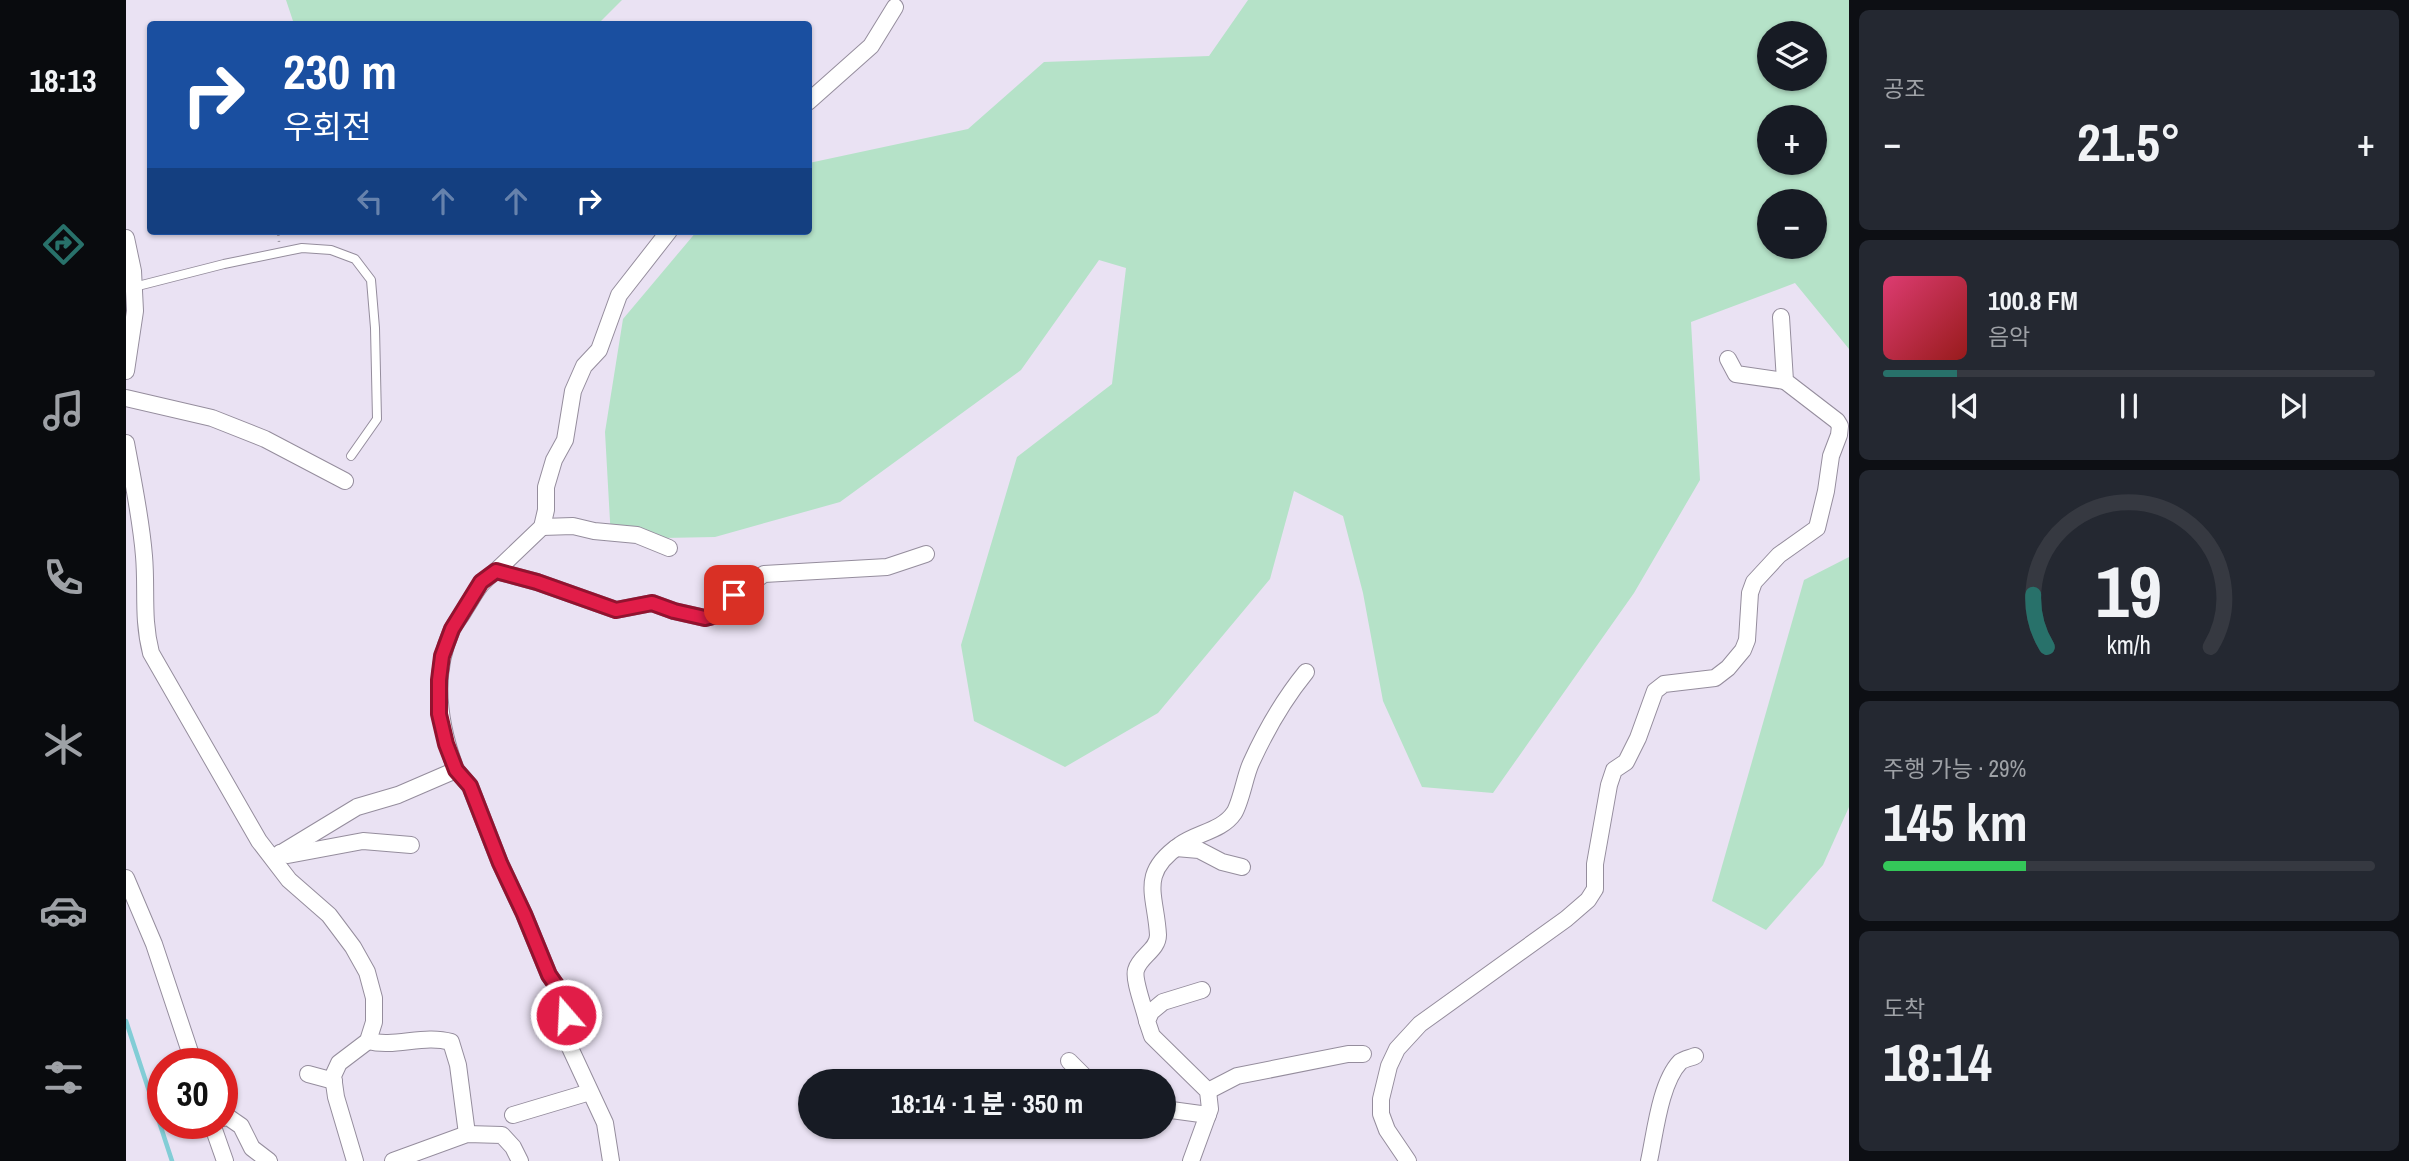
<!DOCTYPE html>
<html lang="ko">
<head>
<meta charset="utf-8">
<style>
	:root { --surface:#171b24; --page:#242831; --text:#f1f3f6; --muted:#9ea1a6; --line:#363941; --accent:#28716a }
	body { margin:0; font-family:"Archivo Narrow","Noto Sans KR",sans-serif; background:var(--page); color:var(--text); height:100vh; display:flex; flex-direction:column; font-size:26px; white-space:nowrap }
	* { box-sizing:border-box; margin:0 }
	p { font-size:23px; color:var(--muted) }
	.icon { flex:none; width:38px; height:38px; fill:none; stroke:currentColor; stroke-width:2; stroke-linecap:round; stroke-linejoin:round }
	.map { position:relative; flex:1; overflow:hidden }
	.drawer { display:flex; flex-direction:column; gap:10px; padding:10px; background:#0d0f14; width:560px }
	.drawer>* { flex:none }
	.top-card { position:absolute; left:21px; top:21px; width:665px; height:214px; border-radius:7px; box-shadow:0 2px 5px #0004; background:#1a4fa0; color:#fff; overflow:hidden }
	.controls { position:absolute; left:1631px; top:21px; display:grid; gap:14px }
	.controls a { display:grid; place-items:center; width:70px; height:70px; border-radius:50%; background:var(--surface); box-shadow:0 2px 5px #0004; font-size:35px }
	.speed { position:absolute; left:21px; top:1048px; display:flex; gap:14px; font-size:35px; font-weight:700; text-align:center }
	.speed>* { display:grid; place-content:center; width:91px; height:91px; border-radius:50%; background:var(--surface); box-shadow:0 2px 5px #0004; line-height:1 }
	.speed .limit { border:10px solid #d22; background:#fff; color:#111 }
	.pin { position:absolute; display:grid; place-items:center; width:60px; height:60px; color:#fff; margin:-30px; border-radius:14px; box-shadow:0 4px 10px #0006 }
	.me { position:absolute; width:77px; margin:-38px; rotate:341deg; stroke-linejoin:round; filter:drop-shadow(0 0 5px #0008) }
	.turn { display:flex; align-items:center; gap:24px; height:147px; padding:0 21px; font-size:32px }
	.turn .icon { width:91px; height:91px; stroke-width:2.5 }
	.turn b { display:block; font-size:49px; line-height:60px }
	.lanes { display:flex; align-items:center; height:66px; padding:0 21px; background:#0003; justify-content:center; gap:35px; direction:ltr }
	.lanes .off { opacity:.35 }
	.big { font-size:52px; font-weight:800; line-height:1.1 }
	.drawer .card { flex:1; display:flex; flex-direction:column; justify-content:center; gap:10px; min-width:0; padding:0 24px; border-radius:10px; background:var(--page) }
	.drawer .dial { align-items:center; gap:0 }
	.dial svg { height:182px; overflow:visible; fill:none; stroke:var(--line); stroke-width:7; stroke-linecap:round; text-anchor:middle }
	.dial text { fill:var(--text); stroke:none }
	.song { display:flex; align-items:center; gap:21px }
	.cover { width:84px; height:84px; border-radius:10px; background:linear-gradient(135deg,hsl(340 70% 55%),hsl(0 70% 35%)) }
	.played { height:7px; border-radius:4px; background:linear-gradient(90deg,var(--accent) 15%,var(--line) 15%) }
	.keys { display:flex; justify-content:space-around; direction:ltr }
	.heat { display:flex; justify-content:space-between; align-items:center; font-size:38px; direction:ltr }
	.charge { height:10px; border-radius:5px; background:linear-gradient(90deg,#34c759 29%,var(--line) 0) }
	.trip { position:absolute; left:672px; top:1069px; width:378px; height:70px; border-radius:35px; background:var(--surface); box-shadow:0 2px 5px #0004; font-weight:800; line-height:70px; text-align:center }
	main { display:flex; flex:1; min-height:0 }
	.tabs { display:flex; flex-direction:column; width:126px; justify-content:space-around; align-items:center; background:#090b0e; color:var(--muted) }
	.tabs .icon { width:49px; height:49px }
	.tabs .on { color:var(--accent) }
	.tabs b { font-size:32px; color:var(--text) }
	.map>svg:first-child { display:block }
	.green { fill:#b5e2c8; fill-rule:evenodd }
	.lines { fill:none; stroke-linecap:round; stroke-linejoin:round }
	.stream { stroke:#82cdd6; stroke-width:4.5 }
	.lane-casing { stroke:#958d9d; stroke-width:10 }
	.street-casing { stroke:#958d9d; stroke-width:18 }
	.path { stroke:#a39da9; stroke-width:2.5; stroke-dasharray:5 5; stroke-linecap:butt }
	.lane { stroke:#fff; stroke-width:8 }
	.street { stroke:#fff; stroke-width:16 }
	.route-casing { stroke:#92132f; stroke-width:18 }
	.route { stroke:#e11d48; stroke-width:12 }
</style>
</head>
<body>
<main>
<nav class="tabs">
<b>18:13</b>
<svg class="icon on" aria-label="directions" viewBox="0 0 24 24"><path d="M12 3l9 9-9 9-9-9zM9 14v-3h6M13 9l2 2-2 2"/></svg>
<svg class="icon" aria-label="music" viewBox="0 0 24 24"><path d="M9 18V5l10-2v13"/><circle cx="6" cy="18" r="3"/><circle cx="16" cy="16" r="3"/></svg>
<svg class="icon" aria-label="phone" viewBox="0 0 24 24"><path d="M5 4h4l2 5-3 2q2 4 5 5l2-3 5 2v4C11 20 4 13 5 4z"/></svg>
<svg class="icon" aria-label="climate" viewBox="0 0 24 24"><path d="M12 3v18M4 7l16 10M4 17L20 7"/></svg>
<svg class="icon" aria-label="car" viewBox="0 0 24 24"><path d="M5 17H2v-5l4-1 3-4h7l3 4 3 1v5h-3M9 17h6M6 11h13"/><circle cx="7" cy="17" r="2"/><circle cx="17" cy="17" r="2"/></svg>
<svg class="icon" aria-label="filters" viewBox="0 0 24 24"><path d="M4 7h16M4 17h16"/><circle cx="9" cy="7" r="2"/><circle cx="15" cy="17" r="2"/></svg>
</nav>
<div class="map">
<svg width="1723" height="1161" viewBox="0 0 1723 1161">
	<rect width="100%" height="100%" fill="#eae2f3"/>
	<!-- green -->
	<g class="green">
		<path d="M160,0H496L472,24H168Z"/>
		<path d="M1122,0H1723V349L1669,283L1565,322L1574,480L1508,593L1367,793L1296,787L1257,701L1237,593L1217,516L1168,491L1144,579L1032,713L939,767L848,721L835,645L891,457L986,384L1000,268L973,260L895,370L714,502L589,537L485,539L479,432L497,319L571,231H682L683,163L842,129L918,62L1083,56ZM1643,33H1689V79H1643ZM1643,117H1689V163H1643ZM1643,201H1689V247H1643Z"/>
		<path d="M1723,557V807L1697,865L1640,930L1586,901L1678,580Z"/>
	</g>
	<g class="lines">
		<!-- stream -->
		<path class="stream" d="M0,1021L46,1161"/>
		<defs>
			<path id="lane" d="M8,287L98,264L176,248L205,250L229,259L245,280L249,328L251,419L225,456"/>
			<g id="street">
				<path d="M682,102L745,46L769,7"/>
				<path d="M0,238L7,271L9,311L0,371"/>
				<path d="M1602,359L1610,374L1659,381"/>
				<path d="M0,398L86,418L139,439L219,481"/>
				<path d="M0,443C7,481 15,518 18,556C21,590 16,618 25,653L133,841L163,880L203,915L227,947L241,972L248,998V1022L242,1041L213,1063L207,1076L210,1097L229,1161"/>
				<path d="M416,527L447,526L468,531L511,535L543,548"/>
				<path d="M370,571L416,527L420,510V487L428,460L439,440L447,391L458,366L473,350L493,295L543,231"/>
				<path d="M330,770C313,725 305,677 325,632C328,624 335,617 339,609C350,592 353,583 370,571L411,582L490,610L526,603L548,611L579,618L595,614L608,595L638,574L761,567L800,554"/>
				<path d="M1050,848L1073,850L1096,862L1116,867"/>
				<path d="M154,853L162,855L237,841L285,845"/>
				<path d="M147,858L231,807L272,795L330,770L344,786L374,863L398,914L423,975L439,998V1037L479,1123L485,1161"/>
				<path d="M0,878L28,944L68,1064"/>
				<path d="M1021,1021C1019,1010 1007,980 1010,970C1014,956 1032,950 1032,935C1030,895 1012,874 1054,845C1070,833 1096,831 1108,813C1115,802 1119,776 1125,763C1140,730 1158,699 1180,672"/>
				<path d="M242,1041C269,1048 298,1034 325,1042L332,1065L341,1134"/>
				<path d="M943,1061L964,1082"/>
				<path d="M182,1074L208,1081"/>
				<path d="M1082,1091L1111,1076L1222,1054H1237"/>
				<path d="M1038,1109L1082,1115"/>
				<path d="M387,1115L464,1092"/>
				<path d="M96,1118L102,1117L115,1126L126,1148L143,1161"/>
				<path d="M86,1124L99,1161"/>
				<path d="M267,1161L341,1134L376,1135L387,1147L394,1161"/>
				<path d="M1065,1161L1084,1109L1082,1091L1026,1036L1021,1021L1025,1012L1037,1002L1076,990"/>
				<path d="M1282,1161L1261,1130L1255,1114V1099L1263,1066L1271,1049L1294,1024L1440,919L1462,900L1469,889V864L1483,785L1488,770L1500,762L1512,738L1529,691L1538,684L1589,678L1602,668L1617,650L1621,640L1624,593L1628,582L1653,555L1691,528L1700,491L1705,456L1713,435L1714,426L1711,421L1659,381L1655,317"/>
				<path d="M1523,1161C1529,1134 1534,1083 1554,1062C1558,1059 1564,1058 1569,1056"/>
			</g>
		</defs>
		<!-- lane casing -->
		<use href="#lane" class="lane-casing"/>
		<!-- street casing -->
		<use href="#street" class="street-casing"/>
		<!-- path -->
		<path class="path" d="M152,231L153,242"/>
		<!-- lane -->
		<use href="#lane" class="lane"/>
		<!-- street -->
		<use href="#street" class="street"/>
	</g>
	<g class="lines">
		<defs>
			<path id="route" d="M440,1015L439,998L423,975L398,914L374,863L344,786L330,770L320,744L313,714V680L316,656L326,629L355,582L370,571L411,582L490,610L526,603L548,611L579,618L595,614L608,595"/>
		</defs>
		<!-- route casing -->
		<use href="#route" class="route-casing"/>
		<!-- route -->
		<use href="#route" class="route"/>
	</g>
</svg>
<div class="controls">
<a><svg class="icon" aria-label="layers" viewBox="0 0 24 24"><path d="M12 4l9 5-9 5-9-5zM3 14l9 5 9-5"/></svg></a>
<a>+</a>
<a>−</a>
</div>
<div class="speed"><div class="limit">30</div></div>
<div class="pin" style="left:608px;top:595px;background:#d93025"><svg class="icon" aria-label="arrive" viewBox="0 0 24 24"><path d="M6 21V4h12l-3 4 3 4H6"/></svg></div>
<svg class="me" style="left:440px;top:1015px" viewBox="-20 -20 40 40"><circle r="17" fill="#e11d48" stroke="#fff" stroke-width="3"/><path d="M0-11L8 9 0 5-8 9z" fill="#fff"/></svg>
<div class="trip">18:14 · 1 분 · 350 m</div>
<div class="top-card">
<div class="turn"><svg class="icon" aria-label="right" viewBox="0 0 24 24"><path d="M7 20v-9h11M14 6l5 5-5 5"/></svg><div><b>230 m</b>우회전</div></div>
<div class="lanes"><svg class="icon off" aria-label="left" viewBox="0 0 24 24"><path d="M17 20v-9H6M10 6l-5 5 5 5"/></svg><svg class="icon off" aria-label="ahead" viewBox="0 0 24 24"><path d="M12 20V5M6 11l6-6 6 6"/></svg><svg class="icon off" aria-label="ahead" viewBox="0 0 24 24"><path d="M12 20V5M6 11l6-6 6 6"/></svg><svg class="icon" aria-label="right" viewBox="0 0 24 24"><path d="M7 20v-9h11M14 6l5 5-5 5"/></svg></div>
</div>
</div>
<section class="drawer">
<div class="card"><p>공조</p>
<div class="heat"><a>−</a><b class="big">21.5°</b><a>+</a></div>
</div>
<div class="card">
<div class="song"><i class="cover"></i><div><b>100.8 FM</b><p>음악</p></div></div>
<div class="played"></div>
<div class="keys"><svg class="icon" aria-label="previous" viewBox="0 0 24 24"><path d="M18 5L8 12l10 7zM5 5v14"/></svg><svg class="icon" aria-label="pause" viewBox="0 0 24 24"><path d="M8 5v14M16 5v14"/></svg><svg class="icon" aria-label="next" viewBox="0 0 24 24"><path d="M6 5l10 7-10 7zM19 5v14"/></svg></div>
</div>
<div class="card dial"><svg viewBox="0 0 100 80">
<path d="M14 69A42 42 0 1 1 86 69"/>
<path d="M14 69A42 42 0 0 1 8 46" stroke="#28716a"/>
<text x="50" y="56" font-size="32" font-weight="700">19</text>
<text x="50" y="72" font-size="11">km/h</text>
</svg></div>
<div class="card"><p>주행 가능 · 29%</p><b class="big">145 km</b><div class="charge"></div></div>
<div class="card"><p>도착</p><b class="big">18:14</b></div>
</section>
</main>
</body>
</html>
